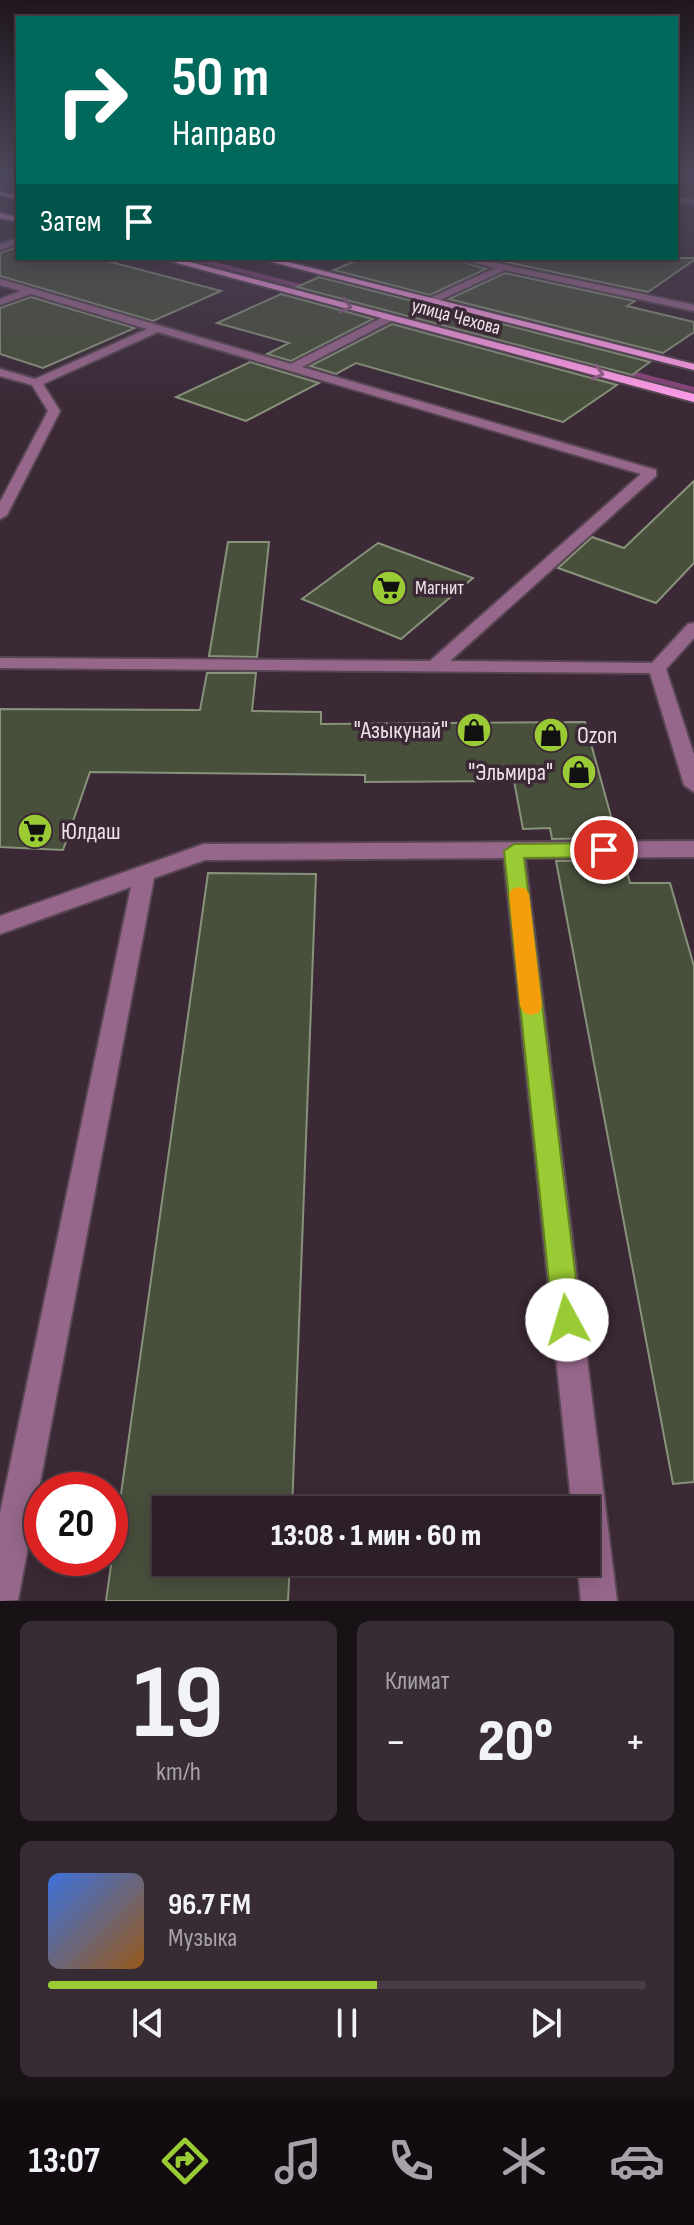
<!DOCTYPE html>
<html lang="ru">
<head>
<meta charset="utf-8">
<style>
	:root { --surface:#2c1f28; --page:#382c34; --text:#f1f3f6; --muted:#a6a2a8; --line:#483d45; --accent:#9acb34 }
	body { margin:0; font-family:"Sofia Sans Condensed",sans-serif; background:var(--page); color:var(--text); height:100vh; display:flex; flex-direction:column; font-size:30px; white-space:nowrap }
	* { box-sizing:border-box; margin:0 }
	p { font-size:26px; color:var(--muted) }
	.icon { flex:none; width:44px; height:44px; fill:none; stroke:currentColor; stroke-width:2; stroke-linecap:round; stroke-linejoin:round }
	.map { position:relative; height:1601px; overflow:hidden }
	.panel { display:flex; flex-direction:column; gap:20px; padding:20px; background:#181116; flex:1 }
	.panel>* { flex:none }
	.top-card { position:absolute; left:16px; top:16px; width:662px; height:244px; border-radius:0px; box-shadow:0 4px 20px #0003,0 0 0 2px var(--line); background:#00695c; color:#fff; overflow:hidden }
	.speed { position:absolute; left:24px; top:1472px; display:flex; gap:16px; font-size:40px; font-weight:700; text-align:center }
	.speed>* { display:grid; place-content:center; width:104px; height:104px; border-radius:50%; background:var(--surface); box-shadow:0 4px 20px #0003,0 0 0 2px var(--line); line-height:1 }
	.speed .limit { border:12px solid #d22; background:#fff; color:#111 }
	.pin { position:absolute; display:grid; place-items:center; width:68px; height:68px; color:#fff; margin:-34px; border:4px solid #fff; border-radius:50%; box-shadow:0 2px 8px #0007 }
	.me { position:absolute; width:88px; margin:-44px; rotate:354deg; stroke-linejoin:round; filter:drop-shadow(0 0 6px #0008) }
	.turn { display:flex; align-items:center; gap:28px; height:168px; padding:0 24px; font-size:36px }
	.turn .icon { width:104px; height:104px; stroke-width:2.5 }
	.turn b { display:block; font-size:56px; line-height:68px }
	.then { display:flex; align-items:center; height:76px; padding:0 24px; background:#0003; gap:16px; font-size:30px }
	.big { font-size:60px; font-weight:800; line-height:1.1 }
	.panel .tile { flex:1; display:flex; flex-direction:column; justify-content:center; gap:12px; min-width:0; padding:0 28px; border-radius:12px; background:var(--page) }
	.panel .dial { align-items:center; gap:0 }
	.dial b { font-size:104px; line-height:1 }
	.song { display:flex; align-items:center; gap:24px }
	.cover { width:96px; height:96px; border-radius:12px; background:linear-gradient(135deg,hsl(220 70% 55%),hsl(30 70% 35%)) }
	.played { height:8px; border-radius:4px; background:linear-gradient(90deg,var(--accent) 55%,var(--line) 55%) }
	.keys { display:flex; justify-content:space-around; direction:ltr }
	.heat { display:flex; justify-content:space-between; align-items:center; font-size:44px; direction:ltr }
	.panel .tiles { flex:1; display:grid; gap:20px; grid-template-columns:1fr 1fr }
	.tile:last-child { grid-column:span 2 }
	.trip { position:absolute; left:152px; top:1496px; width:448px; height:80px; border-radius:0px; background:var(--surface); box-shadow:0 4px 20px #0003,0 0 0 2px var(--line); font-weight:800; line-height:80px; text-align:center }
	.tabs { display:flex; height:128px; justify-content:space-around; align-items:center; background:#120c10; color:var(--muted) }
	.tabs .icon { width:56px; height:56px }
	.tabs .on { color:var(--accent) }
	.tabs b { font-size:36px; color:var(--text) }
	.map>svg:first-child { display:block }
	.forest { fill:#874479 }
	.building { fill:#48503c; stroke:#88927b; stroke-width:2 }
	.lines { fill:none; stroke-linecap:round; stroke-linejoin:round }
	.minor-casing { stroke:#584753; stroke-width:4 }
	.major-casing { stroke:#584753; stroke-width:4 }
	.minor { fill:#97678b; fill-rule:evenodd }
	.major { fill:#fe9ce7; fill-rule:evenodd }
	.oneway { stroke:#935d86 }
	.route { fill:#9acb34; stroke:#648422; stroke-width:2 }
	.slow { fill:#f59e0b }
	.labels { text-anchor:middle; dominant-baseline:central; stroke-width:7; stroke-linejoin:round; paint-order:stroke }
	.far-street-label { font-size:20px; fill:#efe3eb; stroke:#3b2936 }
	.far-poi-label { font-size:20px; fill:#efe3eb; stroke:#3b2936; text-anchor:start }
	.poi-label { font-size:24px; fill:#efe3eb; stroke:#3b2936; text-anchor:end }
</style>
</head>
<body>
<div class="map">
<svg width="694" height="1601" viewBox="0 0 694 1601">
	<rect width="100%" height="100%" fill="#3b2936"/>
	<!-- forest -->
	<g class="forest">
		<path d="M183,258H200L351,297L355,303Z"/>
		<path d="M411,318L433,319L694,387V393Z"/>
	</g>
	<!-- building -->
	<g class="building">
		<path d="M18,247V258H96L221,291L153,321L0,276V253Z"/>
		<path d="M362,258H452L486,269L430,295L334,270Z"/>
		<path d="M487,258H694V260L648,292Z"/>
		<path d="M505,273L635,301L627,306L694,322V332L663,353L449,299Z"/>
		<path d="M319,277L650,362L632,375L297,287Z"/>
		<path d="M281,294L373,319L291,361L267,354L289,343L217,323Z"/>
		<path d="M31,297L135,328L43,368L0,354V308Z"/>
		<path d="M392,324L617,385L563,422L356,363L336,374L310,366Z"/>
		<path d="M250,362L319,383L246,421L176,397Z"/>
		<path d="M694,481V563L656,603L558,568L592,537L624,548Z"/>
		<path d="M228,542H269L257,657L209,656Z"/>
		<path d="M378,543L473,578L401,639L302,599Z"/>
		<path d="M207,673H256L252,711L321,712V724L585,722L617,838L552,839L550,828L523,829L514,781L365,782V775L90,772L63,850L0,847V709L200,710Z"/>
		<path d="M624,860L630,883H670L694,966V1482L673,1484L556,861Z"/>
		<path d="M208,873L316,874L292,1510H166V1562H290L288,1601H106Z"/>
	</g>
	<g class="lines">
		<defs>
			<g id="minor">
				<path d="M676,197L694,200V204L676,201Z"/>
				<path d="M18,238V244L0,250V244Z"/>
				<path d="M455,258H473L694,305V311L505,270L436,302H430V298L495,268Z"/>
				<path d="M0,279L291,364L385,316H393V320L302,367L656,470V476L450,661L652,663L688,624L694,623V638L666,669L694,755V792L684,785L650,673L0,668V658L430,661L641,474L158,332L43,384L60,411L7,515L0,519V502L48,411L32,385L0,376V369L35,379L147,329L31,294L0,305V299L21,291L0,285Z"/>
				<path d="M694,841V857L525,858L617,1601H581L577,1562H586V1510H572L504,858L205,860L154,878L18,1600L0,1601V1513L131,887L0,934V916L204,844Z"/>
			</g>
			<g id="major">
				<path d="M0,191L18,196V200L0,195Z"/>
				<path d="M0,213L18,217V222L0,218Z"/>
				<path d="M158,258H174L694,394V402Z"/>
				<path d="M256,258H272L694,364V370Z"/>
			</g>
		</defs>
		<!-- minor casing -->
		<use href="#minor" class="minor-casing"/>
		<!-- major casing -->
		<use href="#major" class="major-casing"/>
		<!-- minor -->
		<use href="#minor" class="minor"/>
		<!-- major -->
		<use href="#major" class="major"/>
	</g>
	<!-- one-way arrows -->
	<defs><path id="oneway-chevron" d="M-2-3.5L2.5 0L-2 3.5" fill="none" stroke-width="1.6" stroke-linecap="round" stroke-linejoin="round" transform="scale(2)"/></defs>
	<g class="oneway">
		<use href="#oneway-chevron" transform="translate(346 306) rotate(15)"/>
		<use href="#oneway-chevron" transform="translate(598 373) rotate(15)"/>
	</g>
	<!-- sky -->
	<linearGradient id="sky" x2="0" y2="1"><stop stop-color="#20171e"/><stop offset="0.44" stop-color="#4f495d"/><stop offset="1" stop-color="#4f495d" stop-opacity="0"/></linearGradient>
	<rect width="694" height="400" fill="url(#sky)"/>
	<!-- route -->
	<path class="route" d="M604,843L613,850L604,857L524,858L581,1320L577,1330L567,1334L557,1330L553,1320L504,851L514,844Z"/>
	<!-- slow -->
	<path class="slow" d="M519,887L526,889L529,894L542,1006L539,1013L531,1015L524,1013L520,1006L509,894L512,889Z"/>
	<!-- icons -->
	<defs>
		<symbol id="supermarket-disc" viewBox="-11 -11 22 22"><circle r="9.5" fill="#9acb34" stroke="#3b2936"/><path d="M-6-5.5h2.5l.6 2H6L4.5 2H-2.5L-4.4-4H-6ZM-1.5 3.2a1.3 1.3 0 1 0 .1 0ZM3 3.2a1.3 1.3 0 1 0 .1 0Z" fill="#111"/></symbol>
		<symbol id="shop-disc" viewBox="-11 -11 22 22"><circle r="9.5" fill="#9acb34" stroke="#3b2936"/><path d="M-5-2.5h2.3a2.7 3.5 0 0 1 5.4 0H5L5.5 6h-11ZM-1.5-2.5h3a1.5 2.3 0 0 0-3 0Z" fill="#111"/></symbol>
	</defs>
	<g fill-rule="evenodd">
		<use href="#supermarket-disc" x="369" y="568" width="40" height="40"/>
		<use href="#shop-disc" x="454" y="710" width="40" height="40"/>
		<use href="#shop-disc" x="531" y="715" width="40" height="40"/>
		<use href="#shop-disc" x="559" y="752" width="40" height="40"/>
		<use href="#supermarket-disc" x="15" y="811" width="40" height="40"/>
	</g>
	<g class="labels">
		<!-- far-street labels -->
		<g class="far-street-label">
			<text transform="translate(456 317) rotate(15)">улица Чехова</text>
		</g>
		<!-- far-poi labels -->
		<g class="far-poi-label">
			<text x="415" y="588">Магнит</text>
		</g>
		<!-- poi labels -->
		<g class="poi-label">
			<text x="448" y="730">"Азыкунай"</text>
			<text x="577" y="735" text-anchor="start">Ozon</text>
			<text x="553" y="772">"Эльмира"</text>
			<text x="61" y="831" text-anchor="start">Юлдаш</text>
		</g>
	</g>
</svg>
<div class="speed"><div class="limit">20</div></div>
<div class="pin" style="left:604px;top:850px;background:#d93025"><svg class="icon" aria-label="arrive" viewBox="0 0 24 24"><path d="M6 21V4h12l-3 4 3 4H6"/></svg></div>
<svg class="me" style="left:567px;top:1320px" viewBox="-20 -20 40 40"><circle r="19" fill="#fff"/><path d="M0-13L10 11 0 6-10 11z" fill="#9acb34"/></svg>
<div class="trip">13:08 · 1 мин · 60 m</div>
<div class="top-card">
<div class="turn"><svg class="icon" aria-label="right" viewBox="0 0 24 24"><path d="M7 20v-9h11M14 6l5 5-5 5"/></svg><div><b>50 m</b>Направо</div></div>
<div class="then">Затем<svg class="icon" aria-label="arrive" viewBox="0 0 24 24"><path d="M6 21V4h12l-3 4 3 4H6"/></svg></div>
</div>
</div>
<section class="panel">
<div class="tiles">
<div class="tile dial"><b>19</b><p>km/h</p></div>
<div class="tile"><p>Климат</p>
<div class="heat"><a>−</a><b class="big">20°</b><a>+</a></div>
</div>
<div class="tile">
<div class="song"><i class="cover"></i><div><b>96.7 FM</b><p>Музыка</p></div></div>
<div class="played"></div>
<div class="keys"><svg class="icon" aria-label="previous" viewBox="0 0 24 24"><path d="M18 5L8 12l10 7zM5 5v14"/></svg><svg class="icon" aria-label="pause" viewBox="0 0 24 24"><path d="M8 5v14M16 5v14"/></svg><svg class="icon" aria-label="next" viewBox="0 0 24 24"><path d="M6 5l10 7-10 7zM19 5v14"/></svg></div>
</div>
</div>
</section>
<nav class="tabs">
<b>13:07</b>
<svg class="icon on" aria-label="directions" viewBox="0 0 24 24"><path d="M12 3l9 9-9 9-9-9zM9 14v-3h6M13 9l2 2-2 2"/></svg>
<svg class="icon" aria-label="music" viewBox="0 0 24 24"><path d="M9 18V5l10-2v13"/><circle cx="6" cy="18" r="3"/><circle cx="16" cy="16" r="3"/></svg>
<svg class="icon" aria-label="phone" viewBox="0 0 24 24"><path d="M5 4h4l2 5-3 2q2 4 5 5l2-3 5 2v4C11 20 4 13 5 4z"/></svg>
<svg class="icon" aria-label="climate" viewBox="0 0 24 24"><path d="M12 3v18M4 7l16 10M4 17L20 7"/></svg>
<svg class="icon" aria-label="car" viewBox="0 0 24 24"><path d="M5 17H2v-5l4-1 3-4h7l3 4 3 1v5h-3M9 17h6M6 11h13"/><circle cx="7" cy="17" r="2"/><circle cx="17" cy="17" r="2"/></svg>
</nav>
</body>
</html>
